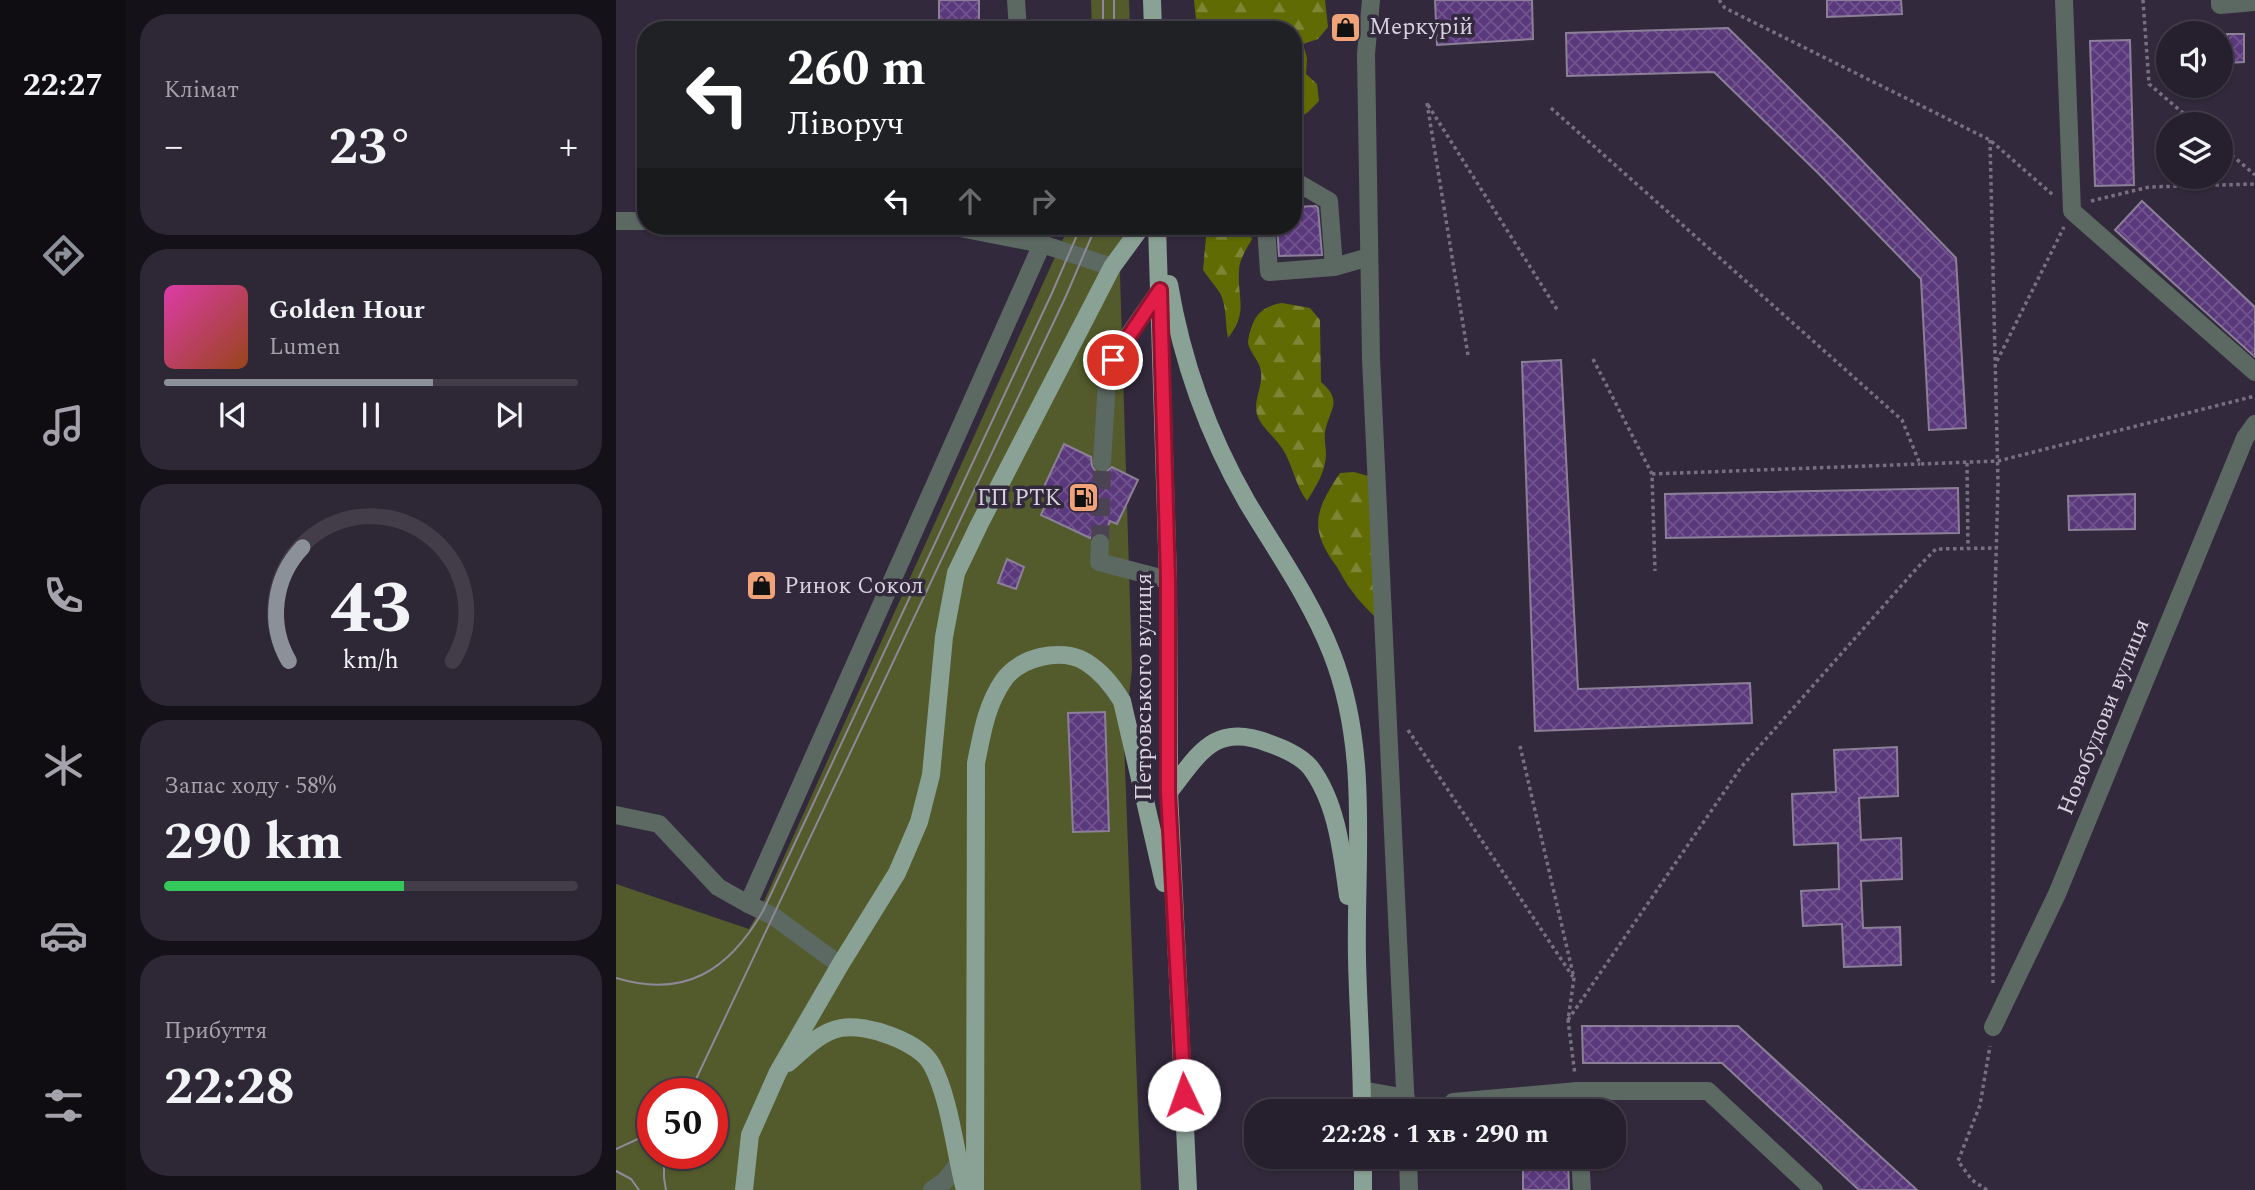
<!DOCTYPE html>
<html lang="uk">
<head>
<meta charset="utf-8">
<style>
	:root { --surface:#261f2d; --page:#2e2735; --text:#f1f3f6; --muted:#a4a2aa; --line:#423d49; --accent:#8c9099 }
	body { margin:0; font-family:Spectral,serif; background:var(--page); color:var(--text); height:100vh; display:flex; flex-direction:column; font-size:26px; white-space:nowrap }
	* { box-sizing:border-box; margin:0 }
	p { font-size:23px; color:var(--muted) }
	.icon { flex:none; width:38px; height:38px; fill:none; stroke:currentColor; stroke-width:2; stroke-linecap:round; stroke-linejoin:round }
	.map { position:relative; flex:1; overflow:hidden }
	.drawer { display:flex; flex-direction:column; gap:14px; padding:14px; background:#151119; width:490px }
	.drawer>* { flex:none }
	.top-card { position:absolute; left:21px; top:21px; width:665px; height:214px; border-radius:28px; box-shadow:0 2px 5px #0004,0 0 0 2px var(--line); background:#202124; color:#fff; overflow:hidden }
	.fabs { position:absolute; left:1540px; top:21px; display:grid; gap:14px }
	.fabs a { display:grid; place-items:center; width:77px; height:77px; border-radius:50%; background:var(--surface); box-shadow:0 2px 5px #0004,0 0 0 2px var(--line); font-size:35px }
	.speed { position:absolute; left:21px; top:1078px; display:flex; gap:14px; font-size:35px; font-weight:700; text-align:center }
	.speed>* { display:grid; place-content:center; width:91px; height:91px; border-radius:50%; background:var(--surface); box-shadow:0 2px 5px #0004,0 0 0 2px var(--line); line-height:1 }
	.speed .limit { border:10px solid #d22; background:#fff; color:#111 }
	.pin { position:absolute; display:grid; place-items:center; width:60px; height:60px; color:#fff; margin:-30px; border:4px solid #fff; border-radius:50%; box-shadow:0 2px 7px #0007 }
	.me { position:absolute; width:77px; margin:-38px; rotate:357deg; stroke-linejoin:round; filter:drop-shadow(0 0 5px #0008) }
	.turn { display:flex; align-items:center; gap:24px; height:147px; padding:0 35px; font-size:32px }
	.turn .icon { width:91px; height:91px; stroke-width:2.5 }
	.turn b { display:block; font-size:49px; line-height:60px }
	.lanes { display:flex; align-items:center; height:66px; padding:0 35px; background:#0003; justify-content:center; gap:35px; direction:ltr }
	.lanes .off { opacity:.35 }
	.big { font-size:52px; font-weight:700; line-height:1.1 }
	.drawer .widget { flex:1; display:flex; flex-direction:column; justify-content:center; gap:10px; min-width:0; padding:0 24px; border-radius:28px; background:var(--page) }
	.drawer .dial { align-items:center; gap:0 }
	.dial svg { height:182px; overflow:visible; fill:none; stroke:var(--line); stroke-width:7; stroke-linecap:round; text-anchor:middle }
	.dial text { fill:var(--text); stroke:none }
	.song { display:flex; align-items:center; gap:21px }
	.cover { width:84px; height:84px; border-radius:10px; background:linear-gradient(135deg,hsl(320 70% 55%),hsl(20 70% 35%)) }
	.played { height:7px; border-radius:4px; background:linear-gradient(90deg,var(--accent) 65%,var(--line) 65%) }
	.keys { display:flex; justify-content:space-around; direction:ltr }
	.heat { display:flex; justify-content:space-between; align-items:center; font-size:38px; direction:ltr }
	.charge { height:10px; border-radius:5px; background:linear-gradient(90deg,#34c759 58%,var(--line) 0) }
	.trip { position:absolute; left:628px; top:1099px; width:382px; height:70px; border-radius:28px; background:var(--surface); box-shadow:0 2px 5px #0004,0 0 0 2px var(--line); font-weight:700; line-height:70px; text-align:center }
	main { display:flex; flex:1; min-height:0 }
	.menu { display:flex; flex-direction:column; width:126px; justify-content:space-around; align-items:center; background:#0f0c12; color:var(--muted) }
	.menu .icon { width:49px; height:49px }
	.menu .selected { color:var(--accent) }
	.menu b { font-size:32px; color:var(--text) }
	.map>svg:first-child { display:block }
	.green { fill:#535b2c; fill-rule:evenodd }
	.forest { fill:url(#forest-firs) }
	.building { fill:url(#building-cross-hatch); stroke:#8b8098; stroke-width:2 }
	.lines { fill:none; stroke-linecap:round; stroke-linejoin:round }
	.minor-tunnel { stroke:#4b4254; stroke-width:18; stroke-dasharray:18 9; stroke-linecap:butt }
	.path { stroke:#787081; stroke-width:3.5; stroke-dasharray:3.5 3.5; stroke-linecap:butt }
	.minor { stroke:#5c6862; stroke-width:18 }
	.major { stroke:#8aa196; stroke-width:18 }
	.tram { stroke:#8f8898; stroke-width:2 }
	.route-casing { stroke:#92132f; stroke-width:18 }
	.route { stroke:#e11d48; stroke-width:12 }
	.labels { text-anchor:middle; dominant-baseline:central; stroke-width:7; stroke-linejoin:round; paint-order:stroke }
	.poi-label { font-size:23px; fill:#d8d2df; stroke:#32293c; text-anchor:start }
	.street-label { font-size:23px; fill:#d8d2df; stroke:#32293c }
</style>
</head>
<body>
<main>
<nav class="menu">
<b>22:27</b>
<svg class="icon selected" aria-label="directions" viewBox="0 0 24 24"><path d="M12 3l9 9-9 9-9-9zM9 14v-3h6M13 9l2 2-2 2"/></svg>
<svg class="icon" aria-label="music" viewBox="0 0 24 24"><path d="M9 18V5l10-2v13"/><circle cx="6" cy="18" r="3"/><circle cx="16" cy="16" r="3"/></svg>
<svg class="icon" aria-label="phone" viewBox="0 0 24 24"><path d="M5 4h4l2 5-3 2q2 4 5 5l2-3 5 2v4C11 20 4 13 5 4z"/></svg>
<svg class="icon" aria-label="climate" viewBox="0 0 24 24"><path d="M12 3v18M4 7l16 10M4 17L20 7"/></svg>
<svg class="icon" aria-label="car" viewBox="0 0 24 24"><path d="M5 17H2v-5l4-1 3-4h7l3 4 3 1v5h-3M9 17h6M6 11h13"/><circle cx="7" cy="17" r="2"/><circle cx="17" cy="17" r="2"/></svg>
<svg class="icon" aria-label="filters" viewBox="0 0 24 24"><path d="M4 7h16M4 17h16"/><circle cx="9" cy="7" r="2"/><circle cx="15" cy="17" r="2"/></svg>
</nav>
<section class="drawer">
<div class="widget"><p>Клімат</p>
<div class="heat"><a>−</a><b class="big">23°</b><a>+</a></div>
</div>
<div class="widget">
<div class="song"><i class="cover"></i><div><b>Golden Hour</b><p>Lumen</p></div></div>
<div class="played"></div>
<div class="keys"><svg class="icon" aria-label="previous" viewBox="0 0 24 24"><path d="M18 5L8 12l10 7zM5 5v14"/></svg><svg class="icon" aria-label="pause" viewBox="0 0 24 24"><path d="M8 5v14M16 5v14"/></svg><svg class="icon" aria-label="next" viewBox="0 0 24 24"><path d="M6 5l10 7-10 7zM19 5v14"/></svg></div>
</div>
<div class="widget dial"><svg viewBox="0 0 100 80">
<path d="M14 69A42 42 0 1 1 86 69"/>
<path d="M14 69A42 42 0 0 1 20 19" stroke="#8c9099"/>
<text x="50" y="56" font-size="32" font-weight="700">43</text>
<text x="50" y="72" font-size="11">km/h</text>
</svg></div>
<div class="widget"><p>Запас ходу · 58%</p><b class="big">290 km</b><div class="charge"></div></div>
<div class="widget"><p>Прибуття</p><b class="big">22:28</b></div>
</section>
<div class="map">
<svg width="1639" height="1190" viewBox="0 0 1639 1190">
	<defs>
		<pattern id="forest-firs" width="22" height="20" patternUnits="userSpaceOnUse" patternTransform="scale(1.75)"><rect width="22" height="20" fill="#606b04"/><path d="M5 1l3.5 6h-7zM16 11l3.5 6h-7z" fill="#7d8634"/></pattern>
		<pattern id="building-cross-hatch" width="8" height="8" patternUnits="userSpaceOnUse" patternTransform="scale(1.75)"><rect width="8" height="8" fill="#5a387c"/><path d="M0 0l8 8M0 8l8-8" fill="none" stroke="#71548e"/></pattern>
	</defs>
	<rect width="100%" height="100%" fill="#32293c"/>
	<!-- green -->
	<g class="green">
		<path d="M475,0H513L514,30H476Z"/>
		<path d="M453,226H510L504,274L516,669L508,741L525,1190H0V884L133,929L144,910ZM37,1094H96V1153H37Z"/>
	</g>
	<!-- forest -->
	<g class="forest">
		<path d="M578,0H709L712,27L702,39L687,44L691,58L690,74L701,84L703,101L692,112L677,122V30H581Z"/>
		<path d="M591,226H632L636,239C631,248 623,260 623,270C621,299 633,311 612,338C609,324 611,306 604,293C599,285 592,278 587,270Z"/>
		<path d="M666,303L694,308L704,320L705,382C728,402 713,409 709,432C708,440 710,447 710,455C709,473 700,486 691,501C679,485 677,465 666,448C658,436 644,426 641,414C637,401 647,386 645,372C644,361 634,353 632,343C632,341 633,334 634,332C639,313 648,306 666,303Z"/>
		<path d="M738,472L752,476L766,624C756,613 744,603 736,591C730,584 726,575 721,567C693,529 698,512 724,473Z"/>
	</g>
	<!-- building -->
	<g class="building">
		<rect x="323" y="0" width="40" height="30"/>
		<path d="M819,0H916L917,39L821,45Z"/>
		<path d="M1211,0H1285L1286,14L1211,17Z"/>
		<path d="M1112,28L1231,145L1340,258L1350,428L1313,430L1305,279L1202,173L1098,72L951,76L950,33Z"/>
		<path d="M1611,34H1628V62L1611,63Z"/>
		<path d="M1514,40L1518,185L1479,186L1474,41Z"/>
		<path d="M1526,201L1639,307V357L1499,230Z"/>
		<path d="M700,206L702,208L706,255L663,256L661,226H677V207Z"/>
		<path d="M945,360L962,689L1134,683L1136,723L919,731L906,362Z"/>
		<path d="M448,444L475,457L476,466L480,472H490L496,467L522,480L501,524L494,521L489,533H479L474,538L425,515L433,497L425,493Z"/>
		<path d="M1342,488L1343,533L1050,538L1049,494Z"/>
		<path d="M1519,494V529L1453,530L1452,496Z"/>
		<path d="M391,559L408,567L400,589L382,583Z"/>
		<path d="M489,712L493,831L457,832L452,713Z"/>
		<path d="M1281,747L1282,796L1243,798L1245,840L1285,838L1286,879L1245,881L1247,928L1284,927L1285,965L1228,967L1226,924L1187,926L1185,891L1223,889L1222,843L1178,845L1176,794L1220,792L1218,750Z"/>
		<path d="M966,1026H1122L1301,1190H1243L1106,1063H967Z"/>
		<path d="M952,1160L953,1190H907V1161Z"/>
	</g>
	<g class="lines">
		<!-- minor-tunnel -->
		<path class="minor-tunnel" d="M484,543L486,462"/>
		<!-- path -->
		<g class="path">
			<path d="M1103,0L1109,8L1374,140L1437,195"/>
			<path d="M1527,0L1533,84L1580,124"/>
			<path d="M811,103L852,355"/>
			<path d="M812,105L942,311"/>
			<path d="M935,108L1286,420L1304,464L1382,461L1639,396"/>
			<path d="M1374,140L1382,483L1377,673V983"/>
			<path d="M1605,146L1639,175"/>
			<path d="M1475,201L1533,187L1639,184"/>
			<path d="M977,359L1036,474L1039,571"/>
			<path d="M1381,361L1448,227"/>
			<path d="M1351,463L1352,548"/>
			<path d="M1036,474L1304,464"/>
			<path d="M792,730L957,977"/>
			<path d="M904,746L958,978L952,1020L959,1075"/>
			<path d="M952,1020L1126,766L1301,568L1320,549L1380,548"/>
			<path d="M1371,1190L1356,1180L1342,1161L1364,1105L1374,1046"/>
		</g>
		<!-- minor -->
		<g class="minor">
			<path d="M400,0L402,30"/>
			<path d="M755,0L750,54L755,359L790,1111"/>
			<path d="M1448,0L1456,211L1639,372"/>
			<path d="M1604,0V5L1639,2"/>
			<path d="M677,180L713,201L718,267"/>
			<path d="M0,221H30"/>
			<path d="M299,226H334L426,244"/>
			<path d="M650,226L653,272L718,267L753,257"/>
			<path d="M486,462L492,365L544,290"/>
			<path d="M484,543L483,562L552,580"/>
			<path d="M0,815L43,824L102,887L132,904"/>
			<path d="M224,965L157,916L132,904L426,244L496,267"/>
			<path d="M1377,1027L1441,894L1629,438L1639,424"/>
			<path d="M746,1090L790,1098"/>
			<path d="M961,1091L962,1111"/>
			<path d="M837,1102L961,1091H1092L1198,1190"/>
			<path d="M792,1157L793,1190"/>
			<path d="M964,1157L966,1190"/>
			<path d="M316,1190L329,1181L342,1164"/>
		</g>
		<!-- major -->
		<g class="major">
			<path d="M536,0L537,30"/>
			<path d="M541,226L552,580L553,792L572,1190"/>
			<path d="M553,284C566,362 592,434 631,502C661,552 695,600 716,654C754,751 739,857 741,958C742,1009 746,1060 746,1111"/>
			<path d="M553,792C583,754 598,722 652,743C666,748 684,755 694,767C721,802 726,853 732,896"/>
			<path d="M172,1063C188,1049 204,1032 225,1028C250,1023 304,1042 316,1065C334,1099 339,1152 349,1190"/>
			<path d="M747,1157V1190"/>
			<path d="M128,1190L134,1135L162,1072L224,965L281,873L303,822L315,775L328,637L340,573L363,525L496,267L526,226"/>
			<path d="M359,1190L360,763C366,734 370,706 387,681C403,657 445,647 470,662C486,672 496,685 506,701L548,883"/>
		</g>
		<!-- tram -->
		<g class="tram">
			<path d="M487,0V30"/>
			<path d="M498,0V30"/>
			<path d="M0,978C69,999 113,970 147,911L436,293L465,226"/>
			<path d="M73,1094L450,296L480,226"/>
			<path d="M0,1149L37,1132"/>
			<path d="M48,1153V1178L50,1190"/>
			<path d="M0,1171L15,1179L23,1190"/>
		</g>
	</g>
	<g class="lines">
		<defs>
			<path id="route" d="M497,360L544,290L552,580V792L568,1095"/>
		</defs>
		<!-- route casing -->
		<use href="#route" class="route-casing"/>
		<!-- route -->
		<use href="#route" class="route"/>
	</g>
	<!-- icons -->
	<defs>
		<symbol id="shop-square" viewBox="-11 -11 22 22"><rect x="-9" y="-9" width="18" height="18" rx="4" fill="#f0a279" stroke="#32293c"/><path d="M-5-2.5h2.3a2.7 3.5 0 0 1 5.4 0H5L5.5 6h-11ZM-1.5-2.5h3a1.5 2.3 0 0 0-3 0Z" fill="#111"/></symbol>
		<symbol id="fuel-square" viewBox="-11 -11 22 22"><rect x="-9" y="-9" width="18" height="18" rx="4" fill="#f0a279" stroke="#32293c"/><path d="M-5.5-6h7V0h2V4h1.3V-2.5L3-4.5l.8-.8L6-3V5H2.5V1h-1V6h-7ZM-4.2-4.7v3.2H.2V-4.7Z" fill="#111"/></symbol>
	</defs>
	<g fill-rule="evenodd">
		<use href="#shop-square" x="712" y="10" width="35" height="35"/>
		<use href="#fuel-square" x="450" y="480" width="35" height="35"/>
		<use href="#shop-square" x="128" y="568" width="35" height="35"/>
	</g>
	<g class="labels">
		<!-- poi labels -->
		<g class="poi-label">
			<text x="753" y="27">Меркурій</text>
			<text x="445" y="498" text-anchor="end">ГП РТК</text>
			<text x="168" y="586">Ринок Сокол</text>
		</g>
		<!-- street labels -->
		<g class="street-label">
			<text transform="translate(528 687) rotate(-90)">Петровського вулиця</text>
			<text transform="translate(1488 717) rotate(-68)">Новобудови вулиця</text>
		</g>
	</g>
</svg>
<div class="fabs">
<a><svg class="icon" aria-label="sound" viewBox="0 0 24 24"><path d="M4 9h4l5-4v14l-5-4H4zM17 9q2 3 0 6"/></svg></a>
<a><svg class="icon" aria-label="layers" viewBox="0 0 24 24"><path d="M12 4l9 5-9 5-9-5zM3 14l9 5 9-5"/></svg></a>
</div>
<div class="speed"><div class="limit">50</div></div>
<div class="pin" style="left:497px;top:360px;background:#d93025"><svg class="icon" aria-label="arrive" viewBox="0 0 24 24"><path d="M6 21V4h12l-3 4 3 4H6"/></svg></div>
<svg class="me" style="left:568px;top:1095px" viewBox="-20 -20 40 40"><circle r="19" fill="#fff"/><path d="M0-13L10 11 0 6-10 11z" fill="#e11d48"/></svg>
<div class="trip">22:28 · 1 хв · 290 m</div>
<div class="top-card">
<div class="turn"><svg class="icon" aria-label="left" viewBox="0 0 24 24"><path d="M17 20v-9H6M10 6l-5 5 5 5"/></svg><div><b>260 m</b>Ліворуч</div></div>
<div class="lanes"><svg class="icon" aria-label="left" viewBox="0 0 24 24"><path d="M17 20v-9H6M10 6l-5 5 5 5"/></svg><svg class="icon off" aria-label="ahead" viewBox="0 0 24 24"><path d="M12 20V5M6 11l6-6 6 6"/></svg><svg class="icon off" aria-label="right" viewBox="0 0 24 24"><path d="M7 20v-9h11M14 6l5 5-5 5"/></svg></div>
</div>
</div>
</main>
</body>
</html>
